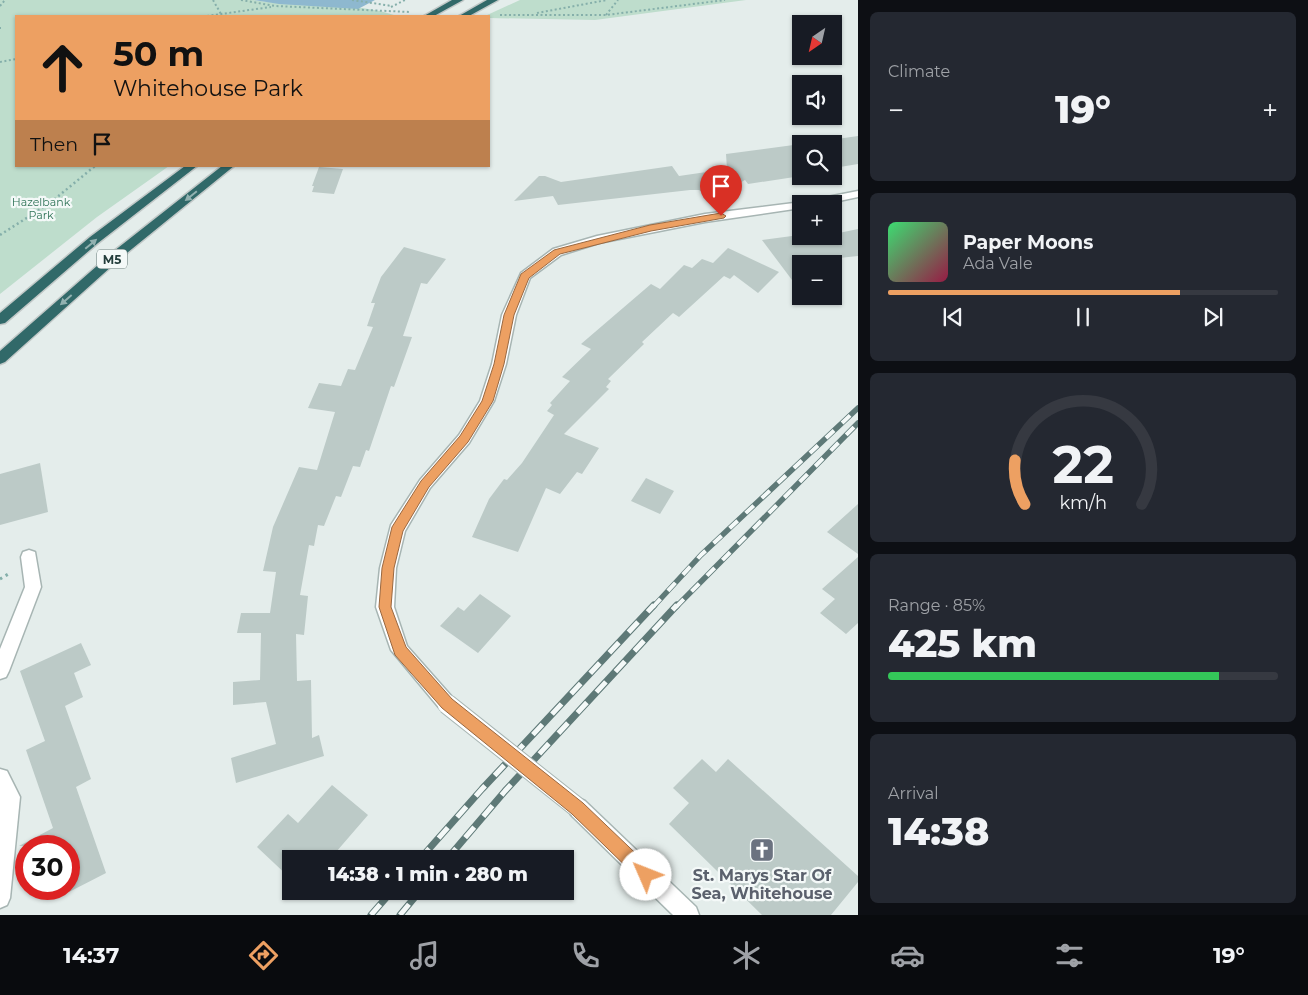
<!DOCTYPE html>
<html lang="en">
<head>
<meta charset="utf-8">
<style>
	:root { --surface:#171b24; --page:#242831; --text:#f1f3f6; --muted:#9ea1a6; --line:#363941; --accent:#eda062 }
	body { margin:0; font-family:Montserrat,sans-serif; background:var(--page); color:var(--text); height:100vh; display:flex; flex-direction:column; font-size:19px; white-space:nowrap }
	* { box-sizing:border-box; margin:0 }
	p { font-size:16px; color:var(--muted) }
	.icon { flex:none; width:28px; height:28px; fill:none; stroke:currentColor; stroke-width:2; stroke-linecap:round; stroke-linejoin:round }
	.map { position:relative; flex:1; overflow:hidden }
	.details { display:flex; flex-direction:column; gap:12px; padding:12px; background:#0d0f14; width:450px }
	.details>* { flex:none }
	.top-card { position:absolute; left:15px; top:15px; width:475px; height:152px; border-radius:0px; box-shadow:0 1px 4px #0004; background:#eda062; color:#111; overflow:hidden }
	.needle { width:32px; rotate:214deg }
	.buttons { position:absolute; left:792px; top:15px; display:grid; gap:10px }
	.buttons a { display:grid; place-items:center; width:50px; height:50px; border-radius:0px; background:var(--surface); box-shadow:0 1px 4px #0004; font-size:25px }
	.speed { position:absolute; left:15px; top:835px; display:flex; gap:10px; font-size:25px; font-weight:700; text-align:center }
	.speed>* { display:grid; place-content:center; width:65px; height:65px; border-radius:50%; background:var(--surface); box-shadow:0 1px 4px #0004; line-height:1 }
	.speed .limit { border:8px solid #d22; background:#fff; color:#111 }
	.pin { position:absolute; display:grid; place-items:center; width:42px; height:42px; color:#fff; margin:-51px -21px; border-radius:50% 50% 50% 0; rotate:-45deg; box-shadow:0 0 5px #0007 }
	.pin .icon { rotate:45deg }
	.me { position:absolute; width:55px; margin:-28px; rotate:314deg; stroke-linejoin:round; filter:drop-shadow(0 0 4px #0008) }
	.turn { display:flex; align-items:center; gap:18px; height:105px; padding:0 15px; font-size:22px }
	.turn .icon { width:65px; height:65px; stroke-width:2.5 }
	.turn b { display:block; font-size:35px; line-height:42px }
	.then { display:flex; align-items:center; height:48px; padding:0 15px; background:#0003; gap:10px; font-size:19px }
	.big { font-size:38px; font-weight:800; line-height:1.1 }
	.details .card { flex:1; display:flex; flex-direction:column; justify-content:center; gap:8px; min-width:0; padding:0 18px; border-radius:8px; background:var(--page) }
	.details .dial { align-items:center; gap:0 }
	.dial svg { height:130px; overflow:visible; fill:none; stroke:var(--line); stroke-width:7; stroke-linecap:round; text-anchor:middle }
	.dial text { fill:var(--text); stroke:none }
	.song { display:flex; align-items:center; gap:15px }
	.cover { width:60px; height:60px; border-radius:8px; background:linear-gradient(135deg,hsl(140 70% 55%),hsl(340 70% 35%)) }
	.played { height:5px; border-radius:2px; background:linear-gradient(90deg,var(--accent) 75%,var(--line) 75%) }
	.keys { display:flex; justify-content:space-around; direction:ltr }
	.heat { display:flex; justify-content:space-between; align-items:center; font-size:28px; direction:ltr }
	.charge { height:8px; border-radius:4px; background:linear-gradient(90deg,#34c759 85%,var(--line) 0) }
	.trip { position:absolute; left:282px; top:850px; width:292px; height:50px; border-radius:0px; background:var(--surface); box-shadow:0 1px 4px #0004; font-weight:800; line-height:50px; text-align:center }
	.dock { display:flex; height:80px; justify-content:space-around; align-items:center; background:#090b0e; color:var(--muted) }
	.dock .icon { width:35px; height:35px }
	.dock .current { color:var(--accent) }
	.dock b { font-size:22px; color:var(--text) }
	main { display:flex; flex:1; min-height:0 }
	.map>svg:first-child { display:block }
	.green { fill:#beddcc }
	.water { fill:#8eb8cf }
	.building { fill:#bccac7 }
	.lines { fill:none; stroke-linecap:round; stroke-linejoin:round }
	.street-casing { stroke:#a7b5b3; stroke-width:3 }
	.highway-casing { stroke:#c2c9c8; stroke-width:3 }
	.path-far2 { stroke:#85afaa; stroke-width:2; stroke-dasharray:2 2.5; stroke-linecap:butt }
	.path-far1 { stroke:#85afaa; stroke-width:2.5; stroke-dasharray:2 3; stroke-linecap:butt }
	.path { stroke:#85afaa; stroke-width:3; stroke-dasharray:2.5 4; stroke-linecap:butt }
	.street { fill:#fff; fill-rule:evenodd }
	.highway { fill:#316969; fill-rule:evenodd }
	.rail-far1-casing { stroke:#5e7977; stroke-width:5.5 }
	.rail-casing { stroke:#5e7977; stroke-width:7 }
	.rail-far1 { stroke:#f4f9f8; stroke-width:4; stroke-dasharray:11; stroke-linecap:butt }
	.rail { stroke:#f4f9f8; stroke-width:5; stroke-dasharray:14; stroke-linecap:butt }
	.street-bridge-casing { stroke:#a7b5b3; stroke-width:21; stroke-linecap:butt }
	.street-bridge { stroke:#fff; stroke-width:19 }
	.oneway { fill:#92b1b0 }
	.route { fill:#eda062; stroke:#9a6840 }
	.labels { text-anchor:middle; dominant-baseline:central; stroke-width:4.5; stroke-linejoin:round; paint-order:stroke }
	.far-park-label { font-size:11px; fill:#2f7357; stroke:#f4f9f8 }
	.shield { fill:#f4f9f8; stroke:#627674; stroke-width:1 }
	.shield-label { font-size:12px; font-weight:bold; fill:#243e3c }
	.near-worship-label { font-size:16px; font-weight:bold; fill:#5b616d; stroke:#f4f9f8 }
</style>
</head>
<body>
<main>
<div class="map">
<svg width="858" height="915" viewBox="0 0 858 915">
	<rect width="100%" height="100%" fill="#e4edeb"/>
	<!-- green -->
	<g class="green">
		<path d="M0,0H254C300,8 356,1 397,16H16V166H169L97,217L0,294Z"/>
		<path d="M520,0H746L595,20L489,18V16H485Z"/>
	</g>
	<!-- water -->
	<path class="water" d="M254,0H375L358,9L279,4Z"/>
	<!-- building -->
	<g class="building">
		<path d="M858,136V164L834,168V144H802Z"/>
		<path d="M801,144V176L748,184L745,180L724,191L712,190L708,195L699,190H690L558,205L553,196L514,201L539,176H545L561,182L672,166L679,176L727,169L726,154Z"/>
		<path d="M319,167L343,169L334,194L312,192L314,186H312Z"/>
		<path d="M858,229V256L801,262V292L762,240L792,236H834V234Z"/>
		<path d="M404,247L446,259L427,284L421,283L403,336L412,337L394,387L391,386L369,451L366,450L360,467L353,466L341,497L336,496L324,526L318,525L314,546L309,545L300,595L308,596L304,635L296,634L297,681L311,680L312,738L319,735L324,756L236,783L231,758L276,744L266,702L233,705V682L260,680L261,633H237L241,613H270L276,572L263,571L273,527L299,467L317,470L335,412L308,408L319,383L341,386L348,369L355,370L373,327L367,326L375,303H371L381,277Z"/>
		<path d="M728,248L779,272L758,293L734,275L730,279L724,276L679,317L673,313L642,342L644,344L608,379L611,381L606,387L609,389L564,434L599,448L582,474L577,472L560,494L546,488L518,552L472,537L489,499L504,479L507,480L522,463L554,415L547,411L552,405L550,403L570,381L562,377L591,349L581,344L651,284L660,289L684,265L692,268L702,259L713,263Z"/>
		<path d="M40,463L48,512L0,525V474Z"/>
		<path d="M646,478L674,491L660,514L631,501Z"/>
		<path d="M858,504V554L827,532Z"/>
		<path d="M858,557V623L846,634L820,613L835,599L822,589Z"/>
		<path d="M480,594L511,616L478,653L440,626L458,607L464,611Z"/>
		<path d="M81,643L91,665L74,673L83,697L65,706L91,779L76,787L106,873L69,892V846H19L53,828L26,750L45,741L20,671Z"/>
		<path d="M702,759L716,772L728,759L858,876V882L831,915H762L669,824L689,803L673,788Z"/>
		<path d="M332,785L368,815L330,859H291V879L257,847L288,814L298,823Z"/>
	</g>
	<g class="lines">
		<defs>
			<g id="street">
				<path d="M858,191V197L825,204H801V208L705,222L599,243L561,255L530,278L516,315L506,364L494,401L469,443L430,488L405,531L396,568L394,607L407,646L453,698L456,704L453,710L447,712L441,710L391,650L376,607L380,568L391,525L420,480L459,435L480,401L492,364L502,315L521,273L553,249L597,236L705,214L802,202Z"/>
				<path d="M29,550L35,552L41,587L9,671L6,677L0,679V649L25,587L21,557L23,552Z"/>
				<path d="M0,769L7,771L20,797L10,898L7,905L0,908Z"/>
				<path d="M578,798L585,801L696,907L699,915H673L571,815L568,808L571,801Z"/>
			</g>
			<g id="highway">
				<path d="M452,0H463L434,16H424Z"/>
				<path d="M487,0H498L469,16H459Z"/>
				<path d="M185,166H197L98,243L5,323L0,324V313L90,237Z"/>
				<path d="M222,166H234L122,257L5,362L0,364V351L114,251Z"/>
			</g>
		</defs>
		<!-- street casing -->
		<use href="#street" class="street-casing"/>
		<!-- highway casing -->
		<use href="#highway" class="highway-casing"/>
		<!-- path-far2 -->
		<g class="path-far2">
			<path d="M213,0L221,14"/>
			<path d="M241,0L275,6L410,12"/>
			<path d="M352,0L392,6"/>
			<path d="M0,6L5,0"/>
			<path d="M391,7L405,0"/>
			<path d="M537,13L607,0"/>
			<path d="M500,15H606L725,0"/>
			<path d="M606,15L618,0"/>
			<path d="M207,16L271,7"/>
			<path d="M0,27V31"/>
			<path d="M0,62L16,59"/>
		</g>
		<!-- path-far1 -->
		<path class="path-far1" d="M0,235L50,203L95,166"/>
		<!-- path -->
		<path class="path" d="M0,579L10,573"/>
		<!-- street -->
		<use href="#street" class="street"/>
		<!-- highway -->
		<use href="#highway" class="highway"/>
		<defs>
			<g id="rail-far1">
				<path d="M653,607L701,555L858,408"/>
				<path d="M676,607L858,423"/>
			</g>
			<g id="rail">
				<path d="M420,859L482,789L654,605"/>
				<path d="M447,859L505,791L677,605"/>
				<path d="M371,915L392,891"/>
				<path d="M400,915L420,891"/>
			</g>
		</defs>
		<!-- rail-far1 casing -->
		<use href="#rail-far1" class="rail-far1-casing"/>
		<!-- rail casing -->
		<use href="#rail" class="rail-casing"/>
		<!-- rail-far1 -->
		<use href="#rail-far1" class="rail-far1"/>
		<!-- rail -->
		<use href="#rail" class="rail"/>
		<defs>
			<path id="street-bridge" d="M447,704L578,808"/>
		</defs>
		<!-- street-bridge casing -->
		<use href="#street-bridge" class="street-bridge-casing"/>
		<!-- street-bridge -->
		<use href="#street-bridge" class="street-bridge"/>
	</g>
	<!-- one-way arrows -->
	<defs><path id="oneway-solid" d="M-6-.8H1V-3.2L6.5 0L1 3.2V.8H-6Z" transform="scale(1.25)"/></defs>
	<g class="oneway">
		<use href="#oneway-solid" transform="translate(191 196) rotate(141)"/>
		<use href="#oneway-solid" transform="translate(91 244) rotate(-40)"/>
		<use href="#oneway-solid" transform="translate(66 300) rotate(139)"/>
	</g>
	<!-- route -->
	<path class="route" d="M721,213L726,216L724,218L651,231L560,254L529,278L514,315L504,364L493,401L468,442L429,487L403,531L394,568L391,607L406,647L452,699L583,803L652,869L654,875L652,881L646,883L641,881L572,814L442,708L395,655L379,607L382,568L392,527L421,481L460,436L482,401L494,364L504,315L521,274L554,250L650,225Z"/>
	<!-- icons -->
	<defs>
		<symbol id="church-square" viewBox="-11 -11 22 22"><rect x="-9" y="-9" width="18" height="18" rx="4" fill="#6b7280" stroke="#f4f9f8"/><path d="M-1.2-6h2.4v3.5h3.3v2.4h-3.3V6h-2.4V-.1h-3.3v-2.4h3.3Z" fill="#fff"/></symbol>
	</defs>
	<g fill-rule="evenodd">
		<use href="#church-square" x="748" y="836" width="28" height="28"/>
	</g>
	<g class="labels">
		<!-- far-park labels -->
		<g class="far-park-label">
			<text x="41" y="202">Hazelbank<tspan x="41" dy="13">Park</tspan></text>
		</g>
		<!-- shield labels -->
		<rect class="shield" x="97" y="249.5" width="30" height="19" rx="4"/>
		<g class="shield-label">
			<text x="112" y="259">M5</text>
		</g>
		<!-- near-worship labels -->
		<g class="near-worship-label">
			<text x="762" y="875">St. Marys Star Of<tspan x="762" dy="18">Sea, Whitehouse</tspan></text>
		</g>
	</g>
</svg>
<div class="buttons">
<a><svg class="needle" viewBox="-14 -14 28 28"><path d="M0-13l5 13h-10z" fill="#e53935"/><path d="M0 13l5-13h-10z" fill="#9ea1a6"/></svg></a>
<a><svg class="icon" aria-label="sound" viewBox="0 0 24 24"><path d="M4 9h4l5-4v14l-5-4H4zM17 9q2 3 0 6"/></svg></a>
<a><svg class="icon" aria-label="search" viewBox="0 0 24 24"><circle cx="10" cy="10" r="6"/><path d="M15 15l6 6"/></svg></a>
<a>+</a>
<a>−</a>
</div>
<div class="speed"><div class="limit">30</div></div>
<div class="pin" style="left:721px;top:216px;background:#d93025"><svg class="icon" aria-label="arrive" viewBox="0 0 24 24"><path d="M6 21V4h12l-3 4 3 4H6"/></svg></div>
<svg class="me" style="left:646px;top:875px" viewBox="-20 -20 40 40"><circle r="19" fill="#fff"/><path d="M0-13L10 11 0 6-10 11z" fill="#eda062"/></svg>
<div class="trip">14:38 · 1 min · 280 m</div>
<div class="top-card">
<div class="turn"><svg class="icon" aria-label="ahead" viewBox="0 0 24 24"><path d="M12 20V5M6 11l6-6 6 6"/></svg><div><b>50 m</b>Whitehouse Park</div></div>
<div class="then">Then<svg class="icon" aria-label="arrive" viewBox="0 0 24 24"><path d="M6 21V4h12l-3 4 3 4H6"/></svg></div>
</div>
</div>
<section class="details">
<div class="card"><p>Climate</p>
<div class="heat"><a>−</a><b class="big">19°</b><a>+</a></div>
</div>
<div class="card">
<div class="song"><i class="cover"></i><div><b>Paper Moons</b><p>Ada Vale</p></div></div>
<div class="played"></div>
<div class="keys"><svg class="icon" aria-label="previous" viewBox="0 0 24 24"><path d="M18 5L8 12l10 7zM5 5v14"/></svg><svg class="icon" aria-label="pause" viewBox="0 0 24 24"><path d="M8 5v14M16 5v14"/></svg><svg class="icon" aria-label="next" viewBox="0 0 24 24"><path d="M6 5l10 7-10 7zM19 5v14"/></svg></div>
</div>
<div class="card dial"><svg viewBox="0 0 100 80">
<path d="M14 69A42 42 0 1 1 86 69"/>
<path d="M14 69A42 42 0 0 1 8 42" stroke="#eda062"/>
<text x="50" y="56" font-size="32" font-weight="700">22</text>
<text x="50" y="72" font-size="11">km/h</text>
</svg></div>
<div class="card"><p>Range · 85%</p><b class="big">425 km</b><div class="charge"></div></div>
<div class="card"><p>Arrival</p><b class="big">14:38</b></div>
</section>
</main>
<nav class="dock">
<b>14:37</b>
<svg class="icon current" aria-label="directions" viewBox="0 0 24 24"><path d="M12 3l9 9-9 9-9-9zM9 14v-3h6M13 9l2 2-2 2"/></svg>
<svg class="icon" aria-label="music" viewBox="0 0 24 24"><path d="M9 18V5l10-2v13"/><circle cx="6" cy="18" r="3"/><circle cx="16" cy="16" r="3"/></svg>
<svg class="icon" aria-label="phone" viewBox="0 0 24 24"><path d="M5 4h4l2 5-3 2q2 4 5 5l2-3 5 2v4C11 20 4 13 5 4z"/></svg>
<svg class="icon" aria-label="climate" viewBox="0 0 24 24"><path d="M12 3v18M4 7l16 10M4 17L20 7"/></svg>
<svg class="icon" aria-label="car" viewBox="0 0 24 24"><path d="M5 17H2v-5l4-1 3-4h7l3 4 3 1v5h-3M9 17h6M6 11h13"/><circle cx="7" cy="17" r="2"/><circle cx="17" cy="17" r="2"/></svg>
<svg class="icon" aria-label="filters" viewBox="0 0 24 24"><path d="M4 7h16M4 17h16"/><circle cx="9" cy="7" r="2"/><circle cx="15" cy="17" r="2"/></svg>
<b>19°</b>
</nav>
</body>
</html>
